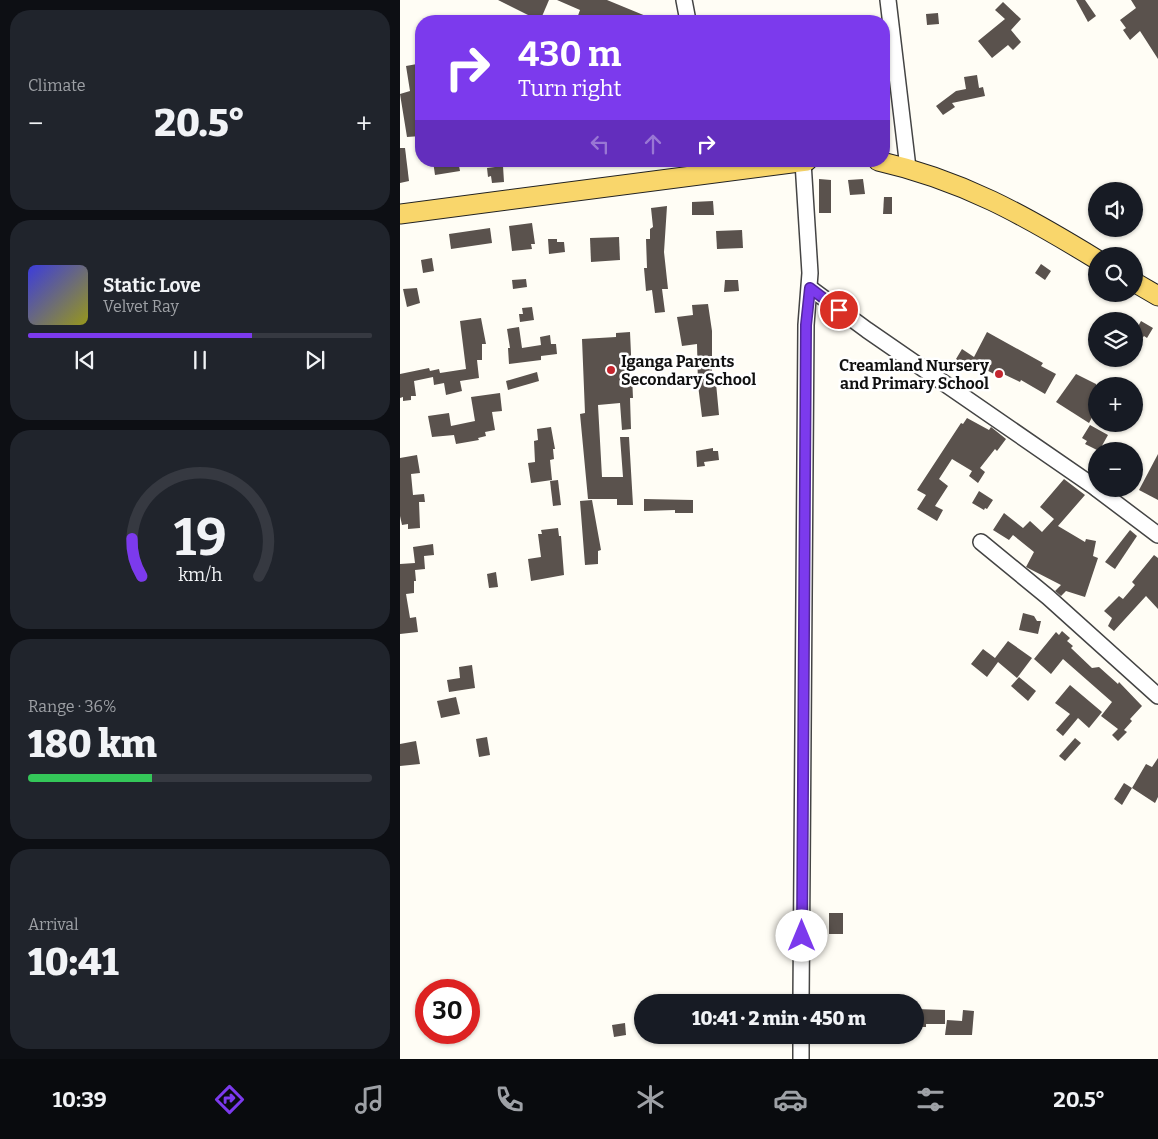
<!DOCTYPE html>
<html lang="en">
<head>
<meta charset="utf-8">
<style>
	:root { --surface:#171b24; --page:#20242c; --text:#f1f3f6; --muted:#9ea1a6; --line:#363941; --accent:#7c3aed }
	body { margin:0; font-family:Bitter,serif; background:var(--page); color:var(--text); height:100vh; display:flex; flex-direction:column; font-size:19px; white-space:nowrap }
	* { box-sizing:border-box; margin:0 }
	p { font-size:16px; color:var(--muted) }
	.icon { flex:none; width:28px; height:28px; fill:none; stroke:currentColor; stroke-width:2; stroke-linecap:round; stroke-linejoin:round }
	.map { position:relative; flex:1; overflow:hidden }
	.panel { display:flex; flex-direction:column; gap:10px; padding:10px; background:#0d0f14; width:400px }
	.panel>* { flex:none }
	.guide { position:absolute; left:15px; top:15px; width:475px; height:152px; border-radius:20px; box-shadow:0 1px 4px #0004; background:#7c3aed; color:#fff; overflow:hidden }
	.controls { position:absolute; left:688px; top:182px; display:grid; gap:10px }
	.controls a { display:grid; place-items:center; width:55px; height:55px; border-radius:50%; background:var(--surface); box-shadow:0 1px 4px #0004; font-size:25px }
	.speed { position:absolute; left:15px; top:979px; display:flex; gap:10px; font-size:25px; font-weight:700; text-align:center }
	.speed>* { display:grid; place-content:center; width:65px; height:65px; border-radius:50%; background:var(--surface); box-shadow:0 1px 4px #0004; line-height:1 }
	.speed .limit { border:8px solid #d22; background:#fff; color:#111 }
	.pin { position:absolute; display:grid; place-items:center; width:42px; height:42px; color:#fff; margin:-21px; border:2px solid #fff; border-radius:50%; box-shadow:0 1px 5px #0007 }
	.me { position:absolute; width:55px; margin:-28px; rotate:0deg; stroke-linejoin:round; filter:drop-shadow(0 0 4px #0008) }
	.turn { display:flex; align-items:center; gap:18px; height:105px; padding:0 20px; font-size:22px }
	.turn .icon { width:65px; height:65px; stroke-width:2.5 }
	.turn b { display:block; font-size:35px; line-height:42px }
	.lanes { display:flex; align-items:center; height:48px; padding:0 20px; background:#0003; justify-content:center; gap:25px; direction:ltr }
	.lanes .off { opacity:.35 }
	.big { font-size:38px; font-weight:800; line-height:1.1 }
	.panel .card { flex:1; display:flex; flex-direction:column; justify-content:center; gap:8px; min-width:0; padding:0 18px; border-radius:20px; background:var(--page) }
	.panel .dial { align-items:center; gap:0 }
	.dial svg { height:130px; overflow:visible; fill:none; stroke:var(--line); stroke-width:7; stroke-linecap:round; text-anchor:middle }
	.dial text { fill:var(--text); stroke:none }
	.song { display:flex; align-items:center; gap:15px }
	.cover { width:60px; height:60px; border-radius:8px; background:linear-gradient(135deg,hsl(240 70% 55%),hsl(60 70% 35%)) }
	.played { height:5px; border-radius:2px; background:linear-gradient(90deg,var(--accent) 65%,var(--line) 65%) }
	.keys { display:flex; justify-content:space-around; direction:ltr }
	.heat { display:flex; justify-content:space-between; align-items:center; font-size:28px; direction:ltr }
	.charge { height:8px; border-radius:4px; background:linear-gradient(90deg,#34c759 36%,var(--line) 0) }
	.trip { position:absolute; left:234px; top:994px; width:290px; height:50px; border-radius:25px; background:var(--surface); box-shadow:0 1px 4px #0004; font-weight:800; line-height:50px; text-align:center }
	.dock { display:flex; height:80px; justify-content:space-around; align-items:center; background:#090b0e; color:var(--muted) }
	.dock .icon { width:35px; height:35px }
	.dock .on { color:var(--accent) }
	.dock b { font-size:22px; color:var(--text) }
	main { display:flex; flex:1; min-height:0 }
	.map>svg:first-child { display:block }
	.building { fill:#5a524d }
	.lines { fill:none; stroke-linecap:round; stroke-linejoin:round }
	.minor-casing { stroke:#444; stroke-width:18 }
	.major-casing { stroke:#222; stroke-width:21 }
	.minor { stroke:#fff; stroke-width:15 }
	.major { stroke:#f9d66b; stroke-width:19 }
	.route-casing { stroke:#51269a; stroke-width:12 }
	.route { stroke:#7c3aed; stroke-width:9 }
	.poi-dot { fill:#c4262e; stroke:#fff; stroke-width:2 }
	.labels { text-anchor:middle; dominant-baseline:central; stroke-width:5; stroke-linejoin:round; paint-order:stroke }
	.poi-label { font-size:16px; font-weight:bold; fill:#111; stroke:#fff; text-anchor:start }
</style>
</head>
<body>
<main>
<section class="panel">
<div class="card"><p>Climate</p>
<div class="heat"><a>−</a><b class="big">20.5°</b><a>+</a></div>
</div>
<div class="card">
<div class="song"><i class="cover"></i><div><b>Static Love</b><p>Velvet Ray</p></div></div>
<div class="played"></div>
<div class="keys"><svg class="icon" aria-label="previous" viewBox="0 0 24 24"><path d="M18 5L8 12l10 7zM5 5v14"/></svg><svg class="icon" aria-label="pause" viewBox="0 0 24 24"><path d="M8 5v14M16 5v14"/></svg><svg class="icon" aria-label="next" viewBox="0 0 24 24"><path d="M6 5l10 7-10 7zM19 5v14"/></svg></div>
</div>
<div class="card dial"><svg viewBox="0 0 100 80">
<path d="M14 69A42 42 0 1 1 86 69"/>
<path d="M14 69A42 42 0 0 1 8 46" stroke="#7c3aed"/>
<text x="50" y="56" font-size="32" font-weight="700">19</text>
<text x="50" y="72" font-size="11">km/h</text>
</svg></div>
<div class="card"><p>Range · 36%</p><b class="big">180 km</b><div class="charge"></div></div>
<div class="card"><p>Arrival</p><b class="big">10:41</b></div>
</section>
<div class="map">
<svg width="758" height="1059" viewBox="0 0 758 1059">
	<rect width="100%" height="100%" fill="#fffdf5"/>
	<!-- building -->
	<g class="building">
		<path d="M98,0H149L140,21Z"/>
		<path d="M157,0H207L258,21H176L180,10Z"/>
		<path d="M676,0H685L696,16L688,22Z"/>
		<path d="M731,0H758V59L740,31L730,40L723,30L726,28L720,20L736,8Z"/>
		<path d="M603,2L621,19L611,30L621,42L613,50L608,45L592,58L578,41L605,19L595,10Z"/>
		<path d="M538,13L539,24L527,25L526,14Z"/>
		<path d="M17,64L21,93V136L7,137L0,94L10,91L6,66Z"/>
		<path d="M577,75L579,88L583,87L585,96L552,103L555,107L543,115L536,106L556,91L566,89L564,77Z"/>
		<path d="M0,148H5L9,181L0,183Z"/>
		<path d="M33,161H58L60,171L35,175Z"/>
		<path d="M103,166L104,182L92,183L91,176L88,177L87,168Z"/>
		<path d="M419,179L431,180V213H419Z"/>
		<path d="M463,179L465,194L450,195L448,180Z"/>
		<path d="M484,197H492V214H483Z"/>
		<path d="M313,201L314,215H292V202Z"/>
		<path d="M267,206L264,252L268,289H262L265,312L255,313L252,290L246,291L244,268H247L246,239H250V229L253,227L251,208Z"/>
		<path d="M132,223L135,244H131L132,249L112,251L109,226Z"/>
		<path d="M90,228L92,243L51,249L49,234Z"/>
		<path d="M342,230L343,248L317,249L316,231Z"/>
		<path d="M219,237L220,260L191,262L190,238Z"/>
		<path d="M148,239H157V242H164L165,252L149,254Z"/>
		<path d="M32,258L34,271L23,273L21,260Z"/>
		<path d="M641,264L651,271L645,280L635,273Z"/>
		<path d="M126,279L127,287L113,289L112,280Z"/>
		<path d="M325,280H338L339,291L324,292Z"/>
		<path d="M17,288L20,303L7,307L3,289Z"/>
		<path d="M308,304L312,331V383H316L319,415L302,417L298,385L297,344L282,346L277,317L293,315L292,305Z"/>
		<path d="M132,307L134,320L120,322L119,314H123L122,308Z"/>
		<path d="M81,318L86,344H82V360H77L79,378L60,381L62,391L46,395L44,383L34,385L33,377L14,381L16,396H11V400L3,401V397L0,398V374L29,368L30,371L39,369L40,373L66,369L60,321Z"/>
		<path d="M741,321L753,328L747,338L744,336L734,348V334Z"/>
		<path d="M119,327L122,348L141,345L140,337L150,335L151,344H156L157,354L141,356V360L109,364L108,348H110L107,329Z"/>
		<path d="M230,332L233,398H230L231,429L222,430L220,403L198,405L202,477H223L220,437H229L233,505H217V499H188L180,414L185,413L182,339L216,337V333Z"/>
		<path d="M587,332L643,363L641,366L656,374L645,394L621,380L620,382L595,370L594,374L577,365L573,372L556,359L562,349L574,357Z"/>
		<path d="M137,372L139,381L108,390L106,381Z"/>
		<path d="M676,374L696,384V410L689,423L656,402Z"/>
		<path d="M100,393L102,411L92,412L95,430L85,432L86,436L78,438L79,440L56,444L54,435L32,437L28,416L49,413L51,426L75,421L71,397Z"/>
		<path d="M567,418L589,430L591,427L606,439L597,451L595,449L580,468L585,472L578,483L569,476L572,471L552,459L539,479L548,486L535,506L543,510L537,521L517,509L526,495L517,490L561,423L563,424Z"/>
		<path d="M690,425L708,435L699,451L685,444L687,441L682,438Z"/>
		<path d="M151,427L155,449H153L154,459L150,460L152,480L131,483L128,463L135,462L134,441L138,440L137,429Z"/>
		<path d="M313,448V451H318L319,460L304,462L305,466L297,467L296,451Z"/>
		<path d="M758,454V500L739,490Z"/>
		<path d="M17,455L20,473L11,474L13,495L24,494L25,502H19L20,528L8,529V524L2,525L0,516V458Z"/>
		<path d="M664,479L685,495L658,526L685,542L686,539L696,541L693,556L698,558L685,597L666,591L661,596L655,591L661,585L626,567L634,552L613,535L609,540L593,530L604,513L623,528L630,521L642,532L654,519L640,507Z"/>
		<path d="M158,480L161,505L153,506L150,481Z"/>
		<path d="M579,491L593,500L587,509L585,508L584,510L572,503Z"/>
		<path d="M244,499L293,500V513H275V510L244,511Z"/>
		<path d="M192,500L201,550L198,551V564L185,565L180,501Z"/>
		<path d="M158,528L159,536H161L164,575L131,581L128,559L141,557L138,534H142L141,530Z"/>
		<path d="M730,530L737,536L715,569L705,562Z"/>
		<path d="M33,544L34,555L24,556L25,569L15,570L16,581H14V593L6,594L10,618L16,617L18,632L0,634V564L15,563L13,547Z"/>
		<path d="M754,555L758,558V609L746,596L714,631L708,626L712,618L704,611L719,596L723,599L735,585L732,582Z"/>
		<path d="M96,572L98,587L89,588L87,574Z"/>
		<path d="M623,613L634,616L637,621H641L638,634L619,630Z"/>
		<path d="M662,631L670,638L667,641L673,646L671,648L692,668L699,667L718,684L719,682L742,706L730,719L732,721L724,730L727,732L718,741L712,735L718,729L701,716L712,702L663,659L651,674L634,659L656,632L659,635Z"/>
		<path d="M608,641L632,658L617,678L598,662L587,677L571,664L583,649L595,658Z"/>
		<path d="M72,665L75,688L49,692L47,680L60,678L59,667Z"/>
		<path d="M619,677L636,691L628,701L611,686Z"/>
		<path d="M670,685L702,712L689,728L678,718L663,736L656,730L670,714L655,703Z"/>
		<path d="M56,697L60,714L41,718L37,701Z"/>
		<path d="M87,737L90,755L79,757L76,739Z"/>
		<path d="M675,738L681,743L665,761L659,756Z"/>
		<path d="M16,741L20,764L0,766V744Z"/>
		<path d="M758,758V797L755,803L732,788L722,805L714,799L724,783L732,788L746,764L752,767Z"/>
		<rect x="429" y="913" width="14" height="21"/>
		<path d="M516,1009L545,1010V1024H526V1027H516Z"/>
		<path d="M563,1010L574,1011L572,1035H545L547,1020L562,1021Z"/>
		<path d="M225,1023L226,1035L214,1037L212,1025Z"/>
	</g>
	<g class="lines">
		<defs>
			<g id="minor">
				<path d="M284,0L288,21"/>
				<path d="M488,0L508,168"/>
				<path d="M410,288L467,330L696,488"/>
				<path d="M697,489L758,535"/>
				<path d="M581,542L648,597L758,696"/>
				<path d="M401,1002L406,325L410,273L403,162"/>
				<path d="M401,1059V1035"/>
			</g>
			<g id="major">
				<path d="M478,161C562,180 624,215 696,259"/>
				<path d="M0,214L407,161"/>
				<path d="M734,282L758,296"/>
			</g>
		</defs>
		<!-- minor casing -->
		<use href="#minor" class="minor-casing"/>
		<!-- major casing -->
		<use href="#major" class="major-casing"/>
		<!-- minor -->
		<use href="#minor" class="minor"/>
		<!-- major -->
		<use href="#major" class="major"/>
	</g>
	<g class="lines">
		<defs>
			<path id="route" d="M402,936L406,325L410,288L439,310"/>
		</defs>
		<!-- route casing -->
		<use href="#route" class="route-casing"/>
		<!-- route -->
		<use href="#route" class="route"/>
	</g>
	<!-- markers -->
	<g class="poi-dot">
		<circle cx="211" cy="370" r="5"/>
		<circle cx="599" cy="374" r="5"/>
	</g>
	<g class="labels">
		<!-- poi labels -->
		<g class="poi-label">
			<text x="221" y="361">Iganga Parents<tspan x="221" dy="18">Secondary School</tspan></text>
			<text x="589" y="365" text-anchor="end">Creamland Nursery<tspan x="589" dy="18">and Primary School</tspan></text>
		</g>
	</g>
</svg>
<div class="controls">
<a><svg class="icon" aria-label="sound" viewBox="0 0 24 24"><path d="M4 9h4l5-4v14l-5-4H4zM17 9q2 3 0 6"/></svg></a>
<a><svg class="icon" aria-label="search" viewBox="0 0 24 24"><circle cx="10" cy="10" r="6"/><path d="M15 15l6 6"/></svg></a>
<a><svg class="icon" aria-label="layers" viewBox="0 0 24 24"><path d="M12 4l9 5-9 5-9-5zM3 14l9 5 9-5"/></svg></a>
<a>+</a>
<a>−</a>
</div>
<div class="speed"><div class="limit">30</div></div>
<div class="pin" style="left:439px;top:310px;background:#d93025"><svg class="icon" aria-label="arrive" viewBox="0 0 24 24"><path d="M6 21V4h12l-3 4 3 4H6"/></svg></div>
<svg class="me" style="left:402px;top:936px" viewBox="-20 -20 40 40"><circle r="19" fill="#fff"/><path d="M0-13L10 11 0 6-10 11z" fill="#7c3aed"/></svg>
<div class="trip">10:41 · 2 min · 450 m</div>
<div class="guide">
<div class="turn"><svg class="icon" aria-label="right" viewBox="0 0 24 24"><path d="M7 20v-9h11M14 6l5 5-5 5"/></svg><div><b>430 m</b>Turn right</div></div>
<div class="lanes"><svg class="icon off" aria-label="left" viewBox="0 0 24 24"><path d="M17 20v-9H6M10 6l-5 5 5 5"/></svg><svg class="icon off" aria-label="ahead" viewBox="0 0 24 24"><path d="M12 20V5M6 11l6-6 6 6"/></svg><svg class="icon" aria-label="right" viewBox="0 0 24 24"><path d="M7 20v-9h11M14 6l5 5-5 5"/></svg></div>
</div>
</div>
</main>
<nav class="dock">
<b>10:39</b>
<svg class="icon on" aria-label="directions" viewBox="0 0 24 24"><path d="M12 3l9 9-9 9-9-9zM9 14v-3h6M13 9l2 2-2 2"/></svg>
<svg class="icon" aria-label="music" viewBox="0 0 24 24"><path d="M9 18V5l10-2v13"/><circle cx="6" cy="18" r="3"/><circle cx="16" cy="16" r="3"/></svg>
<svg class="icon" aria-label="phone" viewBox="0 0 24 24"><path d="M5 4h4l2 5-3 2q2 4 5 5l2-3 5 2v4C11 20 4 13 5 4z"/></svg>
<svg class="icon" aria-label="climate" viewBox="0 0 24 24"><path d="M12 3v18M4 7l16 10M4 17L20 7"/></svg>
<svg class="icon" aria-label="car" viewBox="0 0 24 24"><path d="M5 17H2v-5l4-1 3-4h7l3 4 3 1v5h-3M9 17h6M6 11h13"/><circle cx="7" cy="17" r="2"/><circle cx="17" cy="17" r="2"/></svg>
<svg class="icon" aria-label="filters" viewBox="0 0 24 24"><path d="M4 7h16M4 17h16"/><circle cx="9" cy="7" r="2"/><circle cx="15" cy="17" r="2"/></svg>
<b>20.5°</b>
</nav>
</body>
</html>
